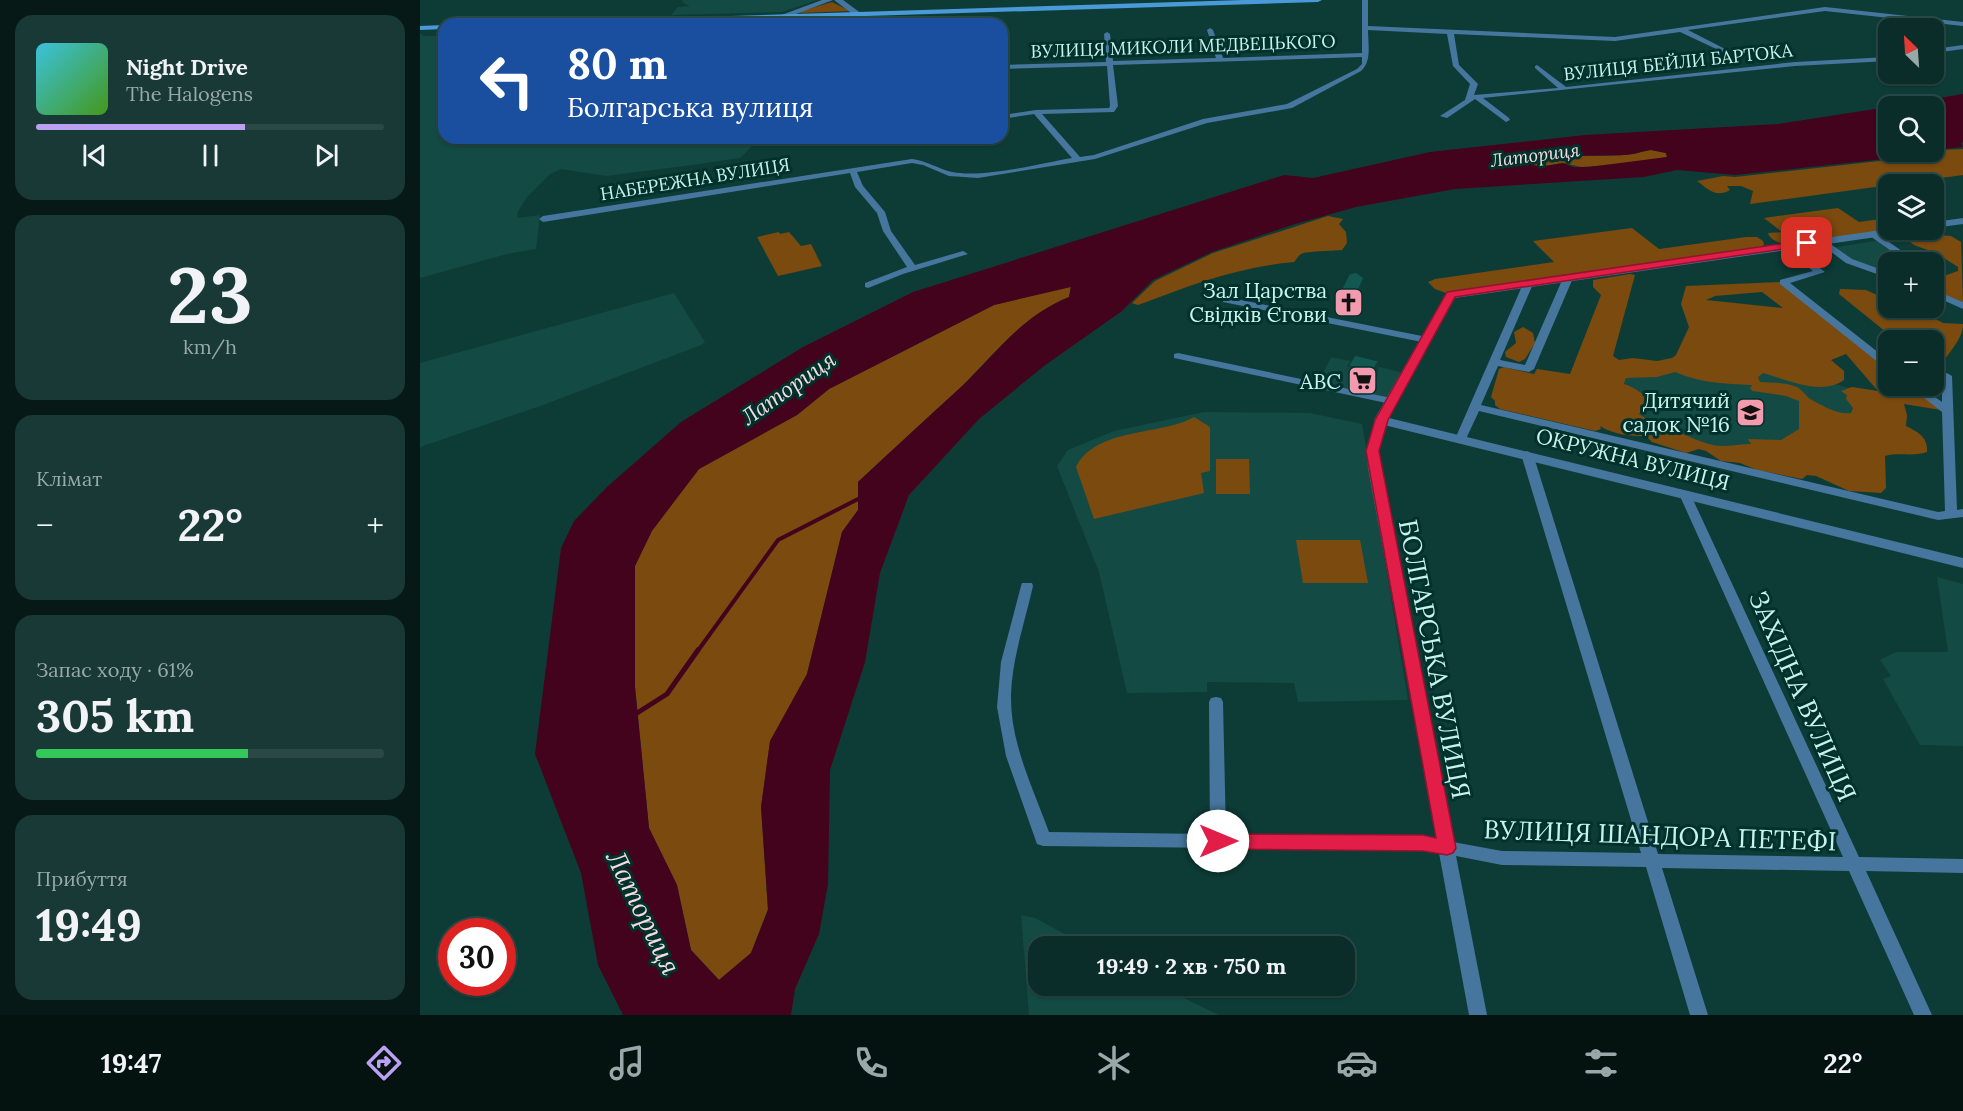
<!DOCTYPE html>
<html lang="uk">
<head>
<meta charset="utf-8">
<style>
	:root { --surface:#0a2d29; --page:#183935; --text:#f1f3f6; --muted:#99a8a8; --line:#2a4946; --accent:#bca0f2 }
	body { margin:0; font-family:Lora,serif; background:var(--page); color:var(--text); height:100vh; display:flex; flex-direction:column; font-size:22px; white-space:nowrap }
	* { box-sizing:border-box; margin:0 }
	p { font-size:20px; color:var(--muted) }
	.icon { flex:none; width:33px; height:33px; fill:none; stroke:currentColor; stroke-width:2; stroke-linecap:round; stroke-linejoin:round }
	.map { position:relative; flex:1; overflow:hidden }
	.details { display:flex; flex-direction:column; gap:15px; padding:15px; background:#061917; width:420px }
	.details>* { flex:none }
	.guide { position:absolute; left:18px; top:18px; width:570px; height:126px; border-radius:18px; box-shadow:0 2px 4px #0004,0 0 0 2px var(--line); background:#1a4fa0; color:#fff; overflow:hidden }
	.needle { width:39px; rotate:335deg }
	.tools { position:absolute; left:1458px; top:18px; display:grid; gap:12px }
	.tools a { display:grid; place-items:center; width:66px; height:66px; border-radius:12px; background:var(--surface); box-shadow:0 2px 4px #0004,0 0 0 2px var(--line); font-size:30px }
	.speed { position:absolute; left:18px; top:918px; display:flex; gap:12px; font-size:30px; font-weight:700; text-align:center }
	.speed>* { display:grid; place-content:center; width:78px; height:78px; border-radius:50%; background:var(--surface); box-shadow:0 2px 4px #0004,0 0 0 2px var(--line); line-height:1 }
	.speed .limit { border:9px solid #d22; background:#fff; color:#111 }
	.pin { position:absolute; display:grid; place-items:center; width:51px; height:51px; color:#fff; margin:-26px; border-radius:12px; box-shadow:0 3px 9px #0006 }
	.me { position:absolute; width:66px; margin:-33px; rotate:90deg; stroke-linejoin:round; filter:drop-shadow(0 0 4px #0008) }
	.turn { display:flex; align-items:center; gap:21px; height:126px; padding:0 30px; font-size:27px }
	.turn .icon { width:78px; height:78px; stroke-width:2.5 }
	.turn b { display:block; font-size:42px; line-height:51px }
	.big { font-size:45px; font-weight:700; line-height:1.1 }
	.details .tile { flex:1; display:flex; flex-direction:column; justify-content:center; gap:9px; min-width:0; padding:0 21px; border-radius:18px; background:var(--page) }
	.details .dial { align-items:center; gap:0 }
	.dial b { font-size:78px; line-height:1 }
	.song { display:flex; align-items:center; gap:18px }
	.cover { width:72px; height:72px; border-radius:9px; background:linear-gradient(135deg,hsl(190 70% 55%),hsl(100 70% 35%)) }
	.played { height:6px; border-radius:3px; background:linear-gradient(90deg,var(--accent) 60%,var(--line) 60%) }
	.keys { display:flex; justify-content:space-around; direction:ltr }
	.heat { display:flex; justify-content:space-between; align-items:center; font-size:33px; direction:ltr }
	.charge { height:9px; border-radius:4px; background:linear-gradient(90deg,#34c759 61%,var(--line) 0) }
	.trip { position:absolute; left:608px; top:936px; width:327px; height:60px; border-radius:18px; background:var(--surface); box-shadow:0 2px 4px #0004,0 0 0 2px var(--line); font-weight:700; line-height:60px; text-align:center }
	.menu { display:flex; height:96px; justify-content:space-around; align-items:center; background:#041210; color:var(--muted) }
	.menu .icon { width:42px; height:42px }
	.menu .selected { color:var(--accent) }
	.menu b { font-size:27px; color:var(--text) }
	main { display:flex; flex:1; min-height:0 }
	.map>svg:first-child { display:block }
	.built { fill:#144a44 }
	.green { fill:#7b4a0f; fill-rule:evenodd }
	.water { fill:#44031c; fill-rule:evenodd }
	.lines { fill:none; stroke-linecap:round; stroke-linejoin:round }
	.stream-far1 { stroke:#44031c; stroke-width:4 }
	.stream { stroke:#44031c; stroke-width:5 }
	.minor { fill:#46769e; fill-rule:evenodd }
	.tertiary { fill:#46769e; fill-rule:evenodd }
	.secondary { fill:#4a9ad9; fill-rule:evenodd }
	.wall { fill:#0f4b45 }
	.shaded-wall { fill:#0d3d38 }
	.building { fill:#125750; stroke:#0d3d38; stroke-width:1.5 }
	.route { fill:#e11d48; stroke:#92132f; stroke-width:1.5 }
	.labels { text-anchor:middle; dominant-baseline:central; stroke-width:6; stroke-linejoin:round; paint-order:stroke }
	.far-street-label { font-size:18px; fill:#caf2ec; stroke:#00322d }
	.far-water-label { font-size:18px; font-style:italic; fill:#f7dde2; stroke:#00322d }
	.poi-label { font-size:21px; fill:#caf2ec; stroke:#00322d; text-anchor:end }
	.street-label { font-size:21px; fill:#caf2ec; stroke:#00322d }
	.water-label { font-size:22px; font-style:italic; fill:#f7dde2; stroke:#00322d }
	.near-street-label { font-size:26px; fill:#caf2ec; stroke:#00322d }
	.near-water-label { font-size:27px; font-style:italic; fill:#f7dde2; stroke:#00322d }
</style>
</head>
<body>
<main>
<section class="details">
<div class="tile">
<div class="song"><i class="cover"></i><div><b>Night Drive</b><p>The Halogens</p></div></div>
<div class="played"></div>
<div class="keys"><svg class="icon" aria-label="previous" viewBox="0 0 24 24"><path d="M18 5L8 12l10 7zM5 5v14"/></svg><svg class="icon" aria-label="pause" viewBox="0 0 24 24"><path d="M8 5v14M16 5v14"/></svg><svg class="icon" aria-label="next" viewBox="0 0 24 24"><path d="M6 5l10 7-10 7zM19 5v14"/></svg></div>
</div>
<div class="tile dial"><b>23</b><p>km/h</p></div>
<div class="tile"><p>Клімат</p>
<div class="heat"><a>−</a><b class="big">22°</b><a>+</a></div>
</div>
<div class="tile"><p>Запас ходу · 61%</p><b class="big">305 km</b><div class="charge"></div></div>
<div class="tile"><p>Прибуття</p><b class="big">19:49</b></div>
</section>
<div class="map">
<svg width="1543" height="1015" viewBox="0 0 1543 1015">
	<rect width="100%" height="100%" fill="#0d3c37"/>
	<!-- built -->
	<g class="built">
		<path d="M263,0H397L362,12L251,15L258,7L270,6L262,2Z"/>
		<path d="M0,34H3L1,36H24V138H340L320,158L272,165L186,176L141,169L130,174L107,197L97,213L98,218L120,215L116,249L87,254L0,278Z"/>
		<path d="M1461,240L1492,262H1468V275L1439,266L1411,248Z"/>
		<path d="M254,293L285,342L281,345L123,405L0,447V363Z"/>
		<path d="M1316,352L1466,400L1462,488L1193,425L1206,378Z"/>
		<path d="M911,357L968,369L983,373L967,398L898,384Z"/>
		<path d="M784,412L890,413L942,424L988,700L878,702L874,683L787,682V692L707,693L679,572L637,466L648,450L694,431Z"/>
		<path d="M1517,577L1543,584V746L1500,745L1463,679L1471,676L1460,660L1476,652H1528Z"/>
		<path d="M601,915L615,918L667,946H618V986H739L799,1015H609Z"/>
	</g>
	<!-- green -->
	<g class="green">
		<path d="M412,2L430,11L380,13L382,11Z"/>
		<path d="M1543,149V175L1330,204L1333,191L1321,186H1307L1310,190C1296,198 1289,190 1277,181L1303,176L1315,177L1486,158L1521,150Z"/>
		<path d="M1231,150L1246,153L1247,157L1205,164L1161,167L1143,163L1119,167L1111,164C1129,153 1182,157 1204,155C1213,155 1222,151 1231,150Z"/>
		<path d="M1418,208L1439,222L1468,218V230H1486L1371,245C1362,243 1351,242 1348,233L1362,232L1344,218Z"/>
		<path d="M908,216L923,219L919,224L926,232L927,243L922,250C912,251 886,251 881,254C878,256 876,260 874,262C817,267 771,285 718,305L712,303L735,281L793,253Z"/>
		<path d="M1212,228L1239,249L1326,237H1337L1343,241L1344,245L1336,251L1031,295L1015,289L1008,282L1015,279L1134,262L1113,241Z"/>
		<path d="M359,232L360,234L369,232L381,246L391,244L402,266L358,276L337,237Z"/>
		<path d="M1519,235L1531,236L1541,242L1543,302L1524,295V289L1517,284L1518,278L1538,271V267L1516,253L1494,245L1489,241L1497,237Z"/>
		<path d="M1210,274L1215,275L1193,356L1199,360L1213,358L1237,361L1252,358L1256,355L1269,327L1261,304L1266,286L1363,282L1468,365V386H1494L1527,411L1484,404L1487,415L1486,426C1498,432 1508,437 1507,452C1492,457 1479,452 1465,456L1466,488L1461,493L1429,491L1396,476L1387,475L1382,479L1337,470L1320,463L1301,461L1286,451L1279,449L1266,453L1232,442L1226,436C1210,436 1194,435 1180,426L1181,429L1175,431L1080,409L1075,405V401L1071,397L1079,369L1084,367L1114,374L1117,369L1150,374L1181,295L1173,287V280ZM1342,292L1363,308L1286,300L1295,296ZM1426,354L1458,391L1432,387L1421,391L1427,395L1426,399L1433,408L1431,413C1418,415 1403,406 1392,400C1386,397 1383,390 1377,387C1366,382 1352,383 1340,382L1338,377L1343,373C1368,380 1402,396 1424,380V371L1411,360ZM1255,372C1281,383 1304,384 1332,385L1330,389L1333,391L1366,396L1379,401V429L1361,440L1328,439L1331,444C1321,444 1312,446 1302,446C1275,445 1256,424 1224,425L1225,418L1219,414L1229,403C1225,394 1214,387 1204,384L1206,378L1237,377Z"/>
		<path d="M651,286L649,297C602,316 576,353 540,388C506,419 472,450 438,482V510L422,532L387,674L350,742L341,807L348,909L331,953L299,980L271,950L257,885L229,828L215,687V566L232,530L279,469L377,415L409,389L574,305Z"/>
		<path d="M1420,289L1446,290L1468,300V308H1495L1523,323L1543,324C1543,344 1519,358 1517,379C1517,383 1519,389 1520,393L1517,396L1500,386H1514V340H1481L1466,332L1419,294Z"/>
		<path d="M1103,327L1113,333L1115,343L1105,359L1099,362L1086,357L1085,352L1096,343L1094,332Z"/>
		<path d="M774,417L790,427V471L781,473L784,493L674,519L656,467C676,427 741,436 774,417Z"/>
		<path d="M796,459H829L830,494H796Z"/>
		<path d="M876,540H940L948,583H883Z"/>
	</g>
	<!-- water -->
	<g class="water">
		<path d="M1543,94V142L1541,143L1543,147L1514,150V106H1472Z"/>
		<path d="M1468,107V152H1508L1483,157L1315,175L1257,170L1224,177L1035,189L936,207L872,225L792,252L733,280L702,311L624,366L559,419L489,495L460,573L445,662L410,770L408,884L399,934L375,989L371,1015H203L178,965L161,873L115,754L141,548L154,521L187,487L261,422L383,347L493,292L864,175L893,178L1010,152L1046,148L1165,135L1358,124ZM1231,150L1246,153L1247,157L1169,167H1153L1143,163L1119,167L1111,164C1126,154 1184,156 1204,155C1213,155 1222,151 1231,150ZM651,287L649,297C600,317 577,353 540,388C506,419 472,450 438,482V510L422,532L387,674L350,741L341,807L348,910L331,953L299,980L271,950L257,885L229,828L215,687V566L232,531L279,469L377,415L409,389L574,305Z"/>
	</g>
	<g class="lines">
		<!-- stream-far1 -->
		<path class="stream-far1" d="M277,652L358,540L442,497"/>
		<!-- stream -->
		<path class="stream" d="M214,715L247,694L278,650"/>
		<!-- minor -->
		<g class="minor">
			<path d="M942,0H948V26L1195,37L1405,7L1543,22V26L1405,11L1268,30L1309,51L1310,52L1307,54L1260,32L1195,41L1034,34L1039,65L1058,84L1054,95L1138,88L1115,68V66L1117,65L1146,87L1375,62L1468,57V61L1375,66L1063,98L1089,118L1090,120L1086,122L1055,99L1027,118L1020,116L1045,100L1050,84L1033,66L1027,34L948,30C948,45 952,61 941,71L872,108L787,123L675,159L558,178L529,176L503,165L492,163L437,172L443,186L465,212L471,231L495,265L543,251L548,254L483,274L448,288L445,287V283L487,267L463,231L457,213L435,187L430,173L123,222L119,219L123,216L492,159C508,161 518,169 532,172C563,178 619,164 652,158L614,114L582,119V115L616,110L689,108L690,106L687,66L582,69V65L686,62L684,34L687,32L690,34L693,61L796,58L787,30L790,28L793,30L803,58L942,53ZM942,57V64L937,69L867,104L783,119L674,155L660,157L622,114L694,112L698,106L693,65Z"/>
			<path d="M1543,45V49L1514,53V49Z"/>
			<path d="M1453,231L1495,260L1496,262H1487L1450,236L1449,234Z"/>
			<path d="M1402,238L1432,259L1468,272V278L1426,263L1399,243L1398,241Z"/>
			<path d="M1367,243L1405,272L1370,283L1468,360V368L1464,367L1360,284V280L1393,271L1364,248L1363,246Z"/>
			<path d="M1148,275L1153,278L1114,369L1109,372L1078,366L1061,405L1518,512L1525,511L1522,412L1489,386H1500L1522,402V376L1527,373L1532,376L1537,510L1543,509V517L1518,520L1059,411L1045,441H1037L1035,439L1103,284L1108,281L1113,284L1080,360L1105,365L1143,278Z"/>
			<path d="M1514,290L1543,302V309L1514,296Z"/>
			<path d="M806,297L1007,337L1012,340L1007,343L803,302V298Z"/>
			<path d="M758,353L971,398L976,401L971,404L754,358V354Z"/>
			<path d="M961,417L966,420L959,451L960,468L1033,842L1082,851L1221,853L1101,454L1107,451L1113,454L1238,854L1423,857L1259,494L1261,491H1269L1439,857L1543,859V873L1446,871L1512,1015H1494L1429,871L1242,868L1288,1015H1270L1226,867L1082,865L1036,856L1067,1015H1049L1019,853L1003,850L623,846L617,844L586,756L577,707L581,662L601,586L602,583H612L613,586C605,622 592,658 591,695C590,743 613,788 629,832L790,834L789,702L791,698L796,697L801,698L803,702L806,834L1003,836L1017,839L948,468L947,451L956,420Z"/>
		</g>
		<!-- tertiary -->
		<g class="tertiary">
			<path d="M402,0H413L363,19L356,17Z"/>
			<path d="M414,0H423L442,14L435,16Z"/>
			<path d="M1543,218V224L1514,228V222Z"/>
			<path d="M1468,229L1489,230L1484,233L1035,298L969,418L1543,558V568L956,423L954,420L1027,292Z"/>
		</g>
		<!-- secondary -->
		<g class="secondary">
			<path d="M823,0H902L898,2L193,24H112L116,22Z"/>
			<path d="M24,25V29L0,30V26Z"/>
		</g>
	</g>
	<!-- wall -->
	<g class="wall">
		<path d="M944,278L943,289L931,315L915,312L916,301Z"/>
		<path d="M959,361L957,378L950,389L926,384L928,366Z"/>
	</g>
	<!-- shaded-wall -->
	<g class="shaded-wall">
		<path d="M944,278L943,289L931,315L932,304Z"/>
		<path d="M959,361L957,378L950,389L952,372Z"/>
	</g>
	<!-- building -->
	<g class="building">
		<path d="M936,272L944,278L932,304L916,301L929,274Z"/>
		<path d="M935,355L959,361L952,372L928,366Z"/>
	</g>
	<!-- route -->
	<path class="route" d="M1387,240L1392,243L1390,245L1035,297L968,420L959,451L1036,848L1033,853L1027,855L1003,851L798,849L792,847L789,841L792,836L798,834L1003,835L1016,838L946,451L955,420L1027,292Z"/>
	<!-- icons -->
	<defs>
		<symbol id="church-square" viewBox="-11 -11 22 22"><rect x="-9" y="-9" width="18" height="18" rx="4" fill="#f29aae" stroke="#00322d"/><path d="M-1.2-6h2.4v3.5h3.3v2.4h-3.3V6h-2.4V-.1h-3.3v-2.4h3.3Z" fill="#111"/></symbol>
		<symbol id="supermarket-square" viewBox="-11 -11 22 22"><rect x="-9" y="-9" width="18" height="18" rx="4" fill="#f29aae" stroke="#00322d"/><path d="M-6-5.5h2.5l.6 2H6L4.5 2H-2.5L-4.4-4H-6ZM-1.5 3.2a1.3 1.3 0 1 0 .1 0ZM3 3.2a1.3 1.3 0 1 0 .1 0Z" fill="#111"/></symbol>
		<symbol id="school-square" viewBox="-11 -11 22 22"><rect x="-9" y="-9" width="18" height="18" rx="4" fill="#f29aae" stroke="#00322d"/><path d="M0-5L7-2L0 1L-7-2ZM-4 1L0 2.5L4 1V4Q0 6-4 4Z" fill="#111"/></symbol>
	</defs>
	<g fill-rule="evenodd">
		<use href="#church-square" x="912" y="286" width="33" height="33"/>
		<use href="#supermarket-square" x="926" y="364" width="33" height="33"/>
		<use href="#school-square" x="1314" y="396" width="33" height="33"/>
	</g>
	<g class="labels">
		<!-- far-street labels -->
		<g class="far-street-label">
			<text transform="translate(763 46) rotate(-2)">ВУЛИЦЯ МИКОЛИ МЕДВЕЦЬКОГО</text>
			<text transform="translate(1258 62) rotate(-6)">ВУЛИЦЯ БЕЙЛИ БАРТОКА</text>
			<text transform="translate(275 179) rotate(-9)">НАБЕРЕЖНА ВУЛИЦЯ</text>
		</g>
		<!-- far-water labels -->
		<g class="far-water-label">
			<text transform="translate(1115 155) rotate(-7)">Латориця</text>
		</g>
		<!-- poi labels -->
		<g class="poi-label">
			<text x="907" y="290">Зал Царства<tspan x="907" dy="24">Свідків Єгови</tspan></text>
			<text x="921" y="381">ABC</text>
			<text x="1310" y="400">Дитячий<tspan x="1310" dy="24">садок №16</tspan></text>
		</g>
		<!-- street labels -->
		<g class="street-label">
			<text transform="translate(1213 459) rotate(14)">ОКРУЖНА ВУЛИЦЯ</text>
		</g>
		<!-- water labels -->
		<g class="water-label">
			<text transform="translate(368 388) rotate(-35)">Латориця</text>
		</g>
		<!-- near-street labels -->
		<g class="near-street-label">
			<text transform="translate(1015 659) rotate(79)">БОЛГАРСЬКА ВУЛИЦЯ</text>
			<text transform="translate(1383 696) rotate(66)">ЗАХІДНА ВУЛИЦЯ</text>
			<text transform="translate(1240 835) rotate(2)">ВУЛИЦЯ ШАНДОРА ПЕТЕФІ</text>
		</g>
		<!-- near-water labels -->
		<g class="near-water-label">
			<text transform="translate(224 912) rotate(64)">Латориця</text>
		</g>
	</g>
</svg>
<div class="tools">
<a><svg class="needle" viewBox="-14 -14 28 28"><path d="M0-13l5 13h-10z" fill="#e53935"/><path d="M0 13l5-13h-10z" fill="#99a8a8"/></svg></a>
<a><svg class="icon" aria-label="search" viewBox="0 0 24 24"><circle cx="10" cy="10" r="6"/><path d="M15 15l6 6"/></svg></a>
<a><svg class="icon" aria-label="layers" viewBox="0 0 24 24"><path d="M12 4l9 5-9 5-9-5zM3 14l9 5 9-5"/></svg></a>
<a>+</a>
<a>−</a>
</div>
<div class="speed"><div class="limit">30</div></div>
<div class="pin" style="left:1387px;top:243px;background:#d93025"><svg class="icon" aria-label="arrive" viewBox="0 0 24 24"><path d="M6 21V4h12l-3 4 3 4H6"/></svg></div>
<svg class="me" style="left:798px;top:841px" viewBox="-20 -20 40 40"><circle r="19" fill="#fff"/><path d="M0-13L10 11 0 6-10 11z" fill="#e11d48"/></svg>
<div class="trip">19:49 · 2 хв · 750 m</div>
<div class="guide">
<div class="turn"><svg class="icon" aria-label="left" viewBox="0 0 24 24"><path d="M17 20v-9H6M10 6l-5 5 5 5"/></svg><div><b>80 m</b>Болгарська вулиця</div></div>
</div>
</div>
</main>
<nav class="menu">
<b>19:47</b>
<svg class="icon selected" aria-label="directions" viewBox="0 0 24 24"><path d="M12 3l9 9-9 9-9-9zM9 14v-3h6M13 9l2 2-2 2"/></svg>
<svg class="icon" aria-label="music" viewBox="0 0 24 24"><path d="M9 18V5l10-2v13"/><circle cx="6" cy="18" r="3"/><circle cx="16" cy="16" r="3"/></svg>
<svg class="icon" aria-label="phone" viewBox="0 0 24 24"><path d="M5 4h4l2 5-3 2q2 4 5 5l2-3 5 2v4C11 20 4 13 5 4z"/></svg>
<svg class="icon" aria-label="climate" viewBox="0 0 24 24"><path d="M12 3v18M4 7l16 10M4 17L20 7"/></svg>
<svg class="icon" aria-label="car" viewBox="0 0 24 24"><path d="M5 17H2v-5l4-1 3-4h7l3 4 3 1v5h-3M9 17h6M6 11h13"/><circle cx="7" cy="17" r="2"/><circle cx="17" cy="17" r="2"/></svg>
<svg class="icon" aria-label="filters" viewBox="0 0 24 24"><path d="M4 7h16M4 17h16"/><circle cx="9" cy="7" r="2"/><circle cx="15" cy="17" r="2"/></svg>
<b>22°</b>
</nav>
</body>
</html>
